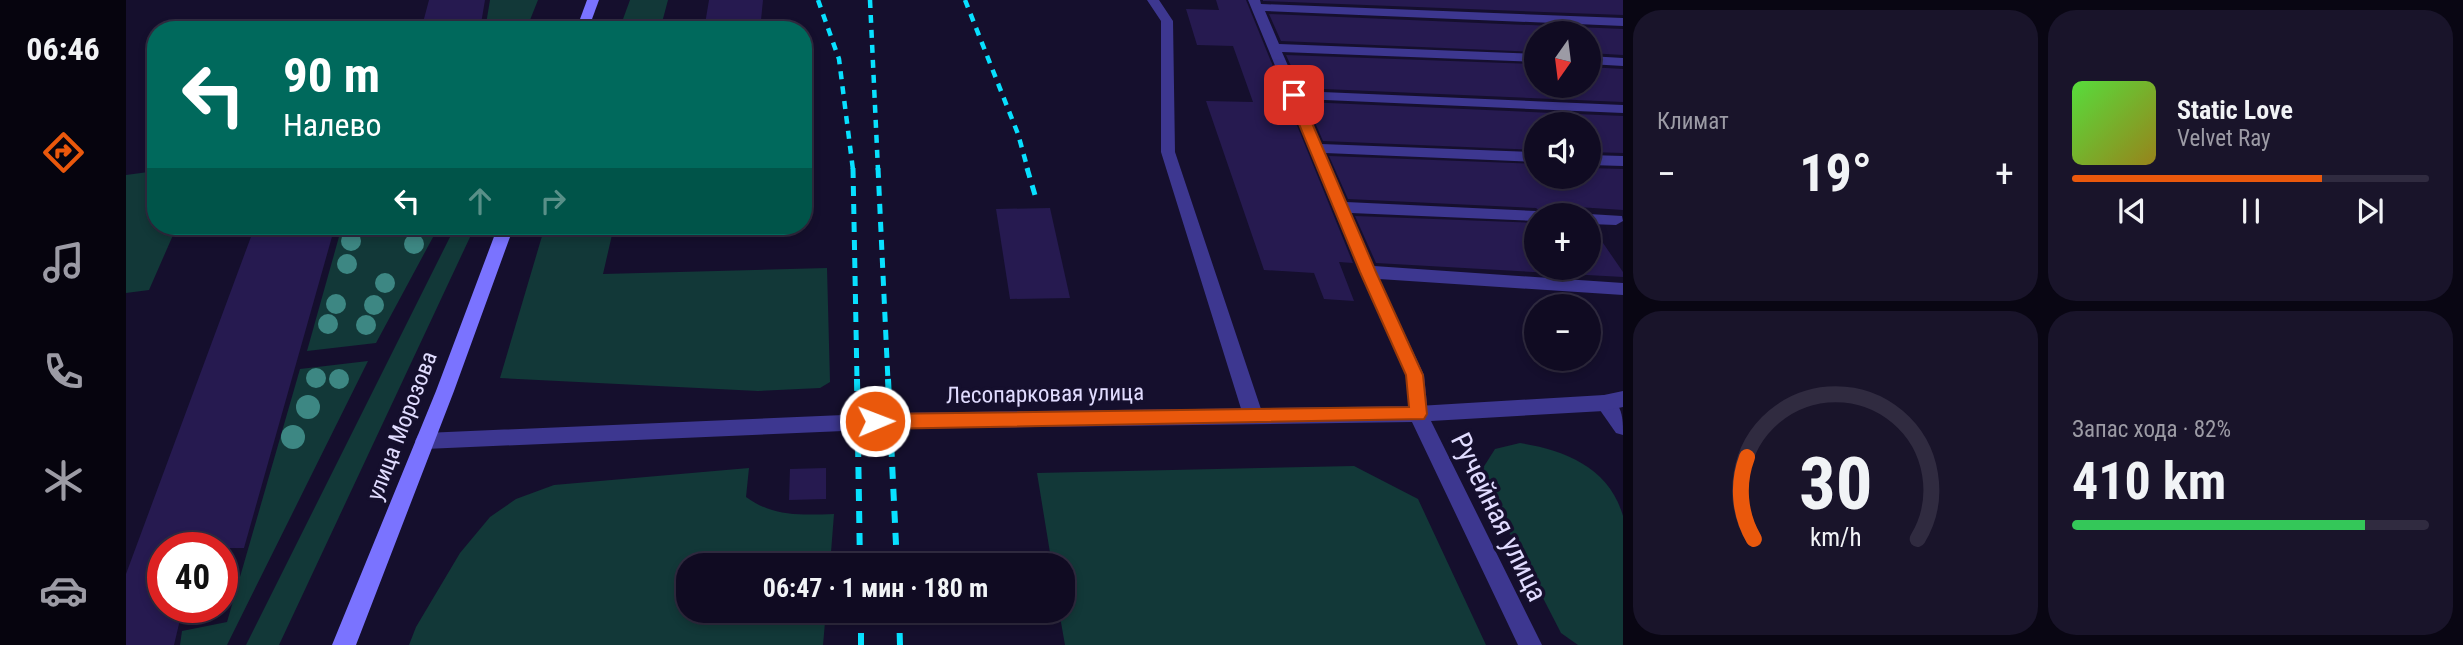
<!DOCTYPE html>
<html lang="ru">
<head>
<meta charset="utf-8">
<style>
	:root { --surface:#100b22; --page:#19142a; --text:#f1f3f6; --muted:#9c9ba5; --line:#302b40; --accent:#ea580c }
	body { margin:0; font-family:"Roboto Condensed",sans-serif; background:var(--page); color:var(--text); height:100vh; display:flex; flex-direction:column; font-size:26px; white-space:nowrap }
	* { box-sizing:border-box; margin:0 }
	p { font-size:23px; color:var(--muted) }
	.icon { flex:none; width:38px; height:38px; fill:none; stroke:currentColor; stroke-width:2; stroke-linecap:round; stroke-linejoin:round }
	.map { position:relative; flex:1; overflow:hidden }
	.details { display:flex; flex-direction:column; gap:10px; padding:10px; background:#090613; width:840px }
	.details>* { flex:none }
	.guide { position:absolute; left:21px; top:21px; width:665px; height:214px; border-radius:28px; box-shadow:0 4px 10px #0003,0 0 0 2px var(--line); background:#00695c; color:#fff; overflow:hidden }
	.needle { width:46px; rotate:194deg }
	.buttons { position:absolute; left:1398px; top:21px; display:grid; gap:14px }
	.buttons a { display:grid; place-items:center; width:77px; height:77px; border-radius:50%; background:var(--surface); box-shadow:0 4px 10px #0003,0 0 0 2px var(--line); font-size:35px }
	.speed { position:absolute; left:21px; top:532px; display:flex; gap:14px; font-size:35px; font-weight:700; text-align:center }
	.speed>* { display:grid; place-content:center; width:91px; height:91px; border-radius:50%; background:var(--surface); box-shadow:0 4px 10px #0003,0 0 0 2px var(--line); line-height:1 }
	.speed .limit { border:10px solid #d22; background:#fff; color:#111 }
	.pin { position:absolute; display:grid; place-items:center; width:60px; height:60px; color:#fff; margin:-30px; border-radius:14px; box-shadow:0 4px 10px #0006 }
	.me { position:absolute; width:77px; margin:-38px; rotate:89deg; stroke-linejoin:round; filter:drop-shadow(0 0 5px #0008) }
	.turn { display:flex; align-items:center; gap:24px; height:147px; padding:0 21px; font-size:32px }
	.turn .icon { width:91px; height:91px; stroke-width:2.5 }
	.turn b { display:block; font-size:49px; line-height:60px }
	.lanes { display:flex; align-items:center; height:66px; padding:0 21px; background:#0003; justify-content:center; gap:35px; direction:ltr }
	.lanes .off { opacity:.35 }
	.big { font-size:52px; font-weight:700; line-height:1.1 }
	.details .tile { flex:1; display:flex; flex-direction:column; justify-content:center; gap:10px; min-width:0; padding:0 24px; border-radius:28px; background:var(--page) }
	.details .dial { align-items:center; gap:0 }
	.dial svg { height:182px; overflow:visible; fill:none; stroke:var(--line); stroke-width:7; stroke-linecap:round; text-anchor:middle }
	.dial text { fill:var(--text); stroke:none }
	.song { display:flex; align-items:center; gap:21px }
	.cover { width:84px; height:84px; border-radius:10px; background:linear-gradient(135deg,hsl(110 70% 55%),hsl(50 70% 35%)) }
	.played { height:7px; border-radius:4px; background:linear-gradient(90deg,var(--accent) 70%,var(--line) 70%) }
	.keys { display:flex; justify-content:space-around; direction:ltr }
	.heat { display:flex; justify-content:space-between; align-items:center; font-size:38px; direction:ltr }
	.charge { height:10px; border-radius:5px; background:linear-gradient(90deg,#34c759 82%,var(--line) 0) }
	.details .tiles { flex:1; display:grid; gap:10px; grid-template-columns:repeat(2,1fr) }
	.trip { position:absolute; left:550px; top:553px; width:399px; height:70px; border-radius:28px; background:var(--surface); box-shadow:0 4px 10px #0003,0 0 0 2px var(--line); font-weight:700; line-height:70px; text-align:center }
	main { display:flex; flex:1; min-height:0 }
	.dock { display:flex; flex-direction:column; width:126px; justify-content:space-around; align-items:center; background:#06040e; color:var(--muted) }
	.dock .icon { width:49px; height:49px }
	.dock .current { color:var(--accent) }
	.dock b { font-size:32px; color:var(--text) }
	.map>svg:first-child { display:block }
	.green { fill:#123838 }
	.building { fill:#261a50 }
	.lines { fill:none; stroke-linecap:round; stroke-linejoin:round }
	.service { fill:#3d3790; fill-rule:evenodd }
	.tertiary { fill:#3d3790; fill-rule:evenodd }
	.secondary { fill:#7a73ff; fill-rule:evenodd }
	.rail-far2 { stroke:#08e0ff; stroke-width:4.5; stroke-dasharray:8 7; stroke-linecap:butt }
	.rail-far1 { stroke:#08e0ff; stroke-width:5; stroke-dasharray:10 8; stroke-linecap:butt }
	.rail { stroke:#08e0ff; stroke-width:6; stroke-dasharray:12 10; stroke-linecap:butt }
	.tree { fill:#3d8783 }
	.route { fill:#ea580c; stroke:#983908; stroke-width:2 }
	.labels { text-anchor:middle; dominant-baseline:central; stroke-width:7; stroke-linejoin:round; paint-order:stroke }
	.street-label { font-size:23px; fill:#e1dcff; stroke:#150f2d }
	.near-street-label { font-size:28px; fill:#e1dcff; stroke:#150f2d }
</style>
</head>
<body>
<main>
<nav class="dock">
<b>06:46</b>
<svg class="icon current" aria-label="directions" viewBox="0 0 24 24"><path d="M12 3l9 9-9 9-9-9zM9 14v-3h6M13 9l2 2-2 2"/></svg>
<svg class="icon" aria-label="music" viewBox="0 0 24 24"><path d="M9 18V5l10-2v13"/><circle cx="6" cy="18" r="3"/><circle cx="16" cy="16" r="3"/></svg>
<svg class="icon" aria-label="phone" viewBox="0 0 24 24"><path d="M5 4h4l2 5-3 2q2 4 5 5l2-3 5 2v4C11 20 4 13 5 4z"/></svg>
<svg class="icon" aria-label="climate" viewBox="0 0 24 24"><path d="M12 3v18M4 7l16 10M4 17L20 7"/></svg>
<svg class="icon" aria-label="car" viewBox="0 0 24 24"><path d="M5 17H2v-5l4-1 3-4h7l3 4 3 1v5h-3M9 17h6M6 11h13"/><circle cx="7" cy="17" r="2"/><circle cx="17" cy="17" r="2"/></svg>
</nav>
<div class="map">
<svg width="1497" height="645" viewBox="0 0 1497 645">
	<rect width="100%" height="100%" fill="#150f2d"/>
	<!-- green -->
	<g class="green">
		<path d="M364,0H412L400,30H359Z"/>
		<path d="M504,0H542L534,30H493Z"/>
		<path d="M30,171V226H51L23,290L0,293V175Z"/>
		<path d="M216,226H313L250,343L181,351Z"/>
		<path d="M419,226H488L477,274L701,268L704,382L694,388L632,391L374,378Z"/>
		<path d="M325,235H345L153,645H120Z"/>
		<path d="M242,361L101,645H54L56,631L101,622L174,369Z"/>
		<path d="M1394,443C1438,450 1483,467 1497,516C1497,527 1497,542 1497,554C1497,584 1497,615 1497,645H1452L1435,633L1363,493L1357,468L1369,449Z"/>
		<path d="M1228,466L1292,499L1360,645H939L933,611H936V565H926L911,473Z"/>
		<path d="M623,468L620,497C647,517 676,515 708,514L704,565H562V611H700L697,645H283L290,627L334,553L364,517L390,499L428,485Z"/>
	</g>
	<!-- building -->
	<g class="building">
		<path d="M303,0H359L354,30H295Z"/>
		<path d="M583,0H637L634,30H578Z"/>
		<path d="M1090,0H1120L1227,263L1213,262L1228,301L1198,299L1188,273L1138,270L1080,101L1127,102L1107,46L1071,45L1060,9L1093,10Z"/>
		<path d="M1137,0H1497V15L1137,1Z"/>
		<path d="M1143,14L1497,29V55L1463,53V33H1410V52L1155,41Z"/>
		<path d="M1160,55L1410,64V86H1463V67L1497,69V102L1175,88Z"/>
		<path d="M1180,102L1497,116V153L1463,152V124H1410V150L1197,141Z"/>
		<path d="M1203,156L1410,164V177H1463V168L1497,169V210L1452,207L1456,213L1454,215H1419L1410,208L1222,199Z"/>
		<path d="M924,208L944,298L884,299L870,209Z"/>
		<path d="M1229,216L1410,223V268H1463V227H1466L1497,272V277L1250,263Z"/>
		<path d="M129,226H209L118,548H37V607H57L48,645H0V574Z"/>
		<path d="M700,468V499L663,500L664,469Z"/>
	</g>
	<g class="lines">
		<!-- service -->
		<g class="service">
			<path d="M1021,0H1033L1047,21L1049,152L1137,415L1134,421L1127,423L1120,421L1117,415L1035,152V21Z"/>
			<path d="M1122,0H1134L1135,4L1497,18V26L1139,11L1153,44L1410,54V62L1156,52L1173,91L1497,105V113L1176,99L1195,144L1410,152V162L1199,153L1220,202L1410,211L1417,215H1410V221L1225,213L1248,266L1497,283V295L1253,279L1298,375L1302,414L1299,420L1292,422L1285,420L1280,375L1234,272Z"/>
			<path d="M1463,56L1497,58V66L1463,64Z"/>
			<path d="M1463,155L1497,156V166L1463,165Z"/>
			<path d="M1463,214L1496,216L1497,221L1490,225L1463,224V215H1457Z"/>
			<path d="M1478,395C1497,402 1497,418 1497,435L1490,433L1469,403L1471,397Z"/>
		</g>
		<!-- tertiary -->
		<path class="tertiary" d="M1497,391V407L1478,411L1305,421L1416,645H1392L1286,422L764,429L299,449L292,447L289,441L292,435L299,433L764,413L1292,406L1478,395Z"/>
		<!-- secondary -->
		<g class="secondary">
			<path d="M461,0H473L462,30H450Z"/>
			<path d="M372,226H388L328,391L230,645H206L310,391Z"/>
		</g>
		<!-- rail-far2 -->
		<g class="rail-far2">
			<path d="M692,0L713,59L727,170"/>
			<path d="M744,0L752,170"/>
			<path d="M839,0L892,134L902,170"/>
		</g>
		<!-- rail-far1 -->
		<g class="rail-far1">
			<path d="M727,168L731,381"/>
			<path d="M752,168L762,381"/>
			<path d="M901,168L909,195"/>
		</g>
		<!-- rail -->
		<g class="rail">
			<path d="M731,379L734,565"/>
			<path d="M762,379L771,565"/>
			<path d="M735,611V645"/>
			<path d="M773,611L774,645"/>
		</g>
	</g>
	<!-- trees -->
	<g class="tree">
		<circle cx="225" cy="241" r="10"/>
		<circle cx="288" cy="244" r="10"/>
		<circle cx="221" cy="264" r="10"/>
		<circle cx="259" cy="283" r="10"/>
		<circle cx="210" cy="304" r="10"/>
		<circle cx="248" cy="305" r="10"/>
		<circle cx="202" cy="324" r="10"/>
		<circle cx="240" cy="325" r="10"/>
		<circle cx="190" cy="378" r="10"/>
		<circle cx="213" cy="379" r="10"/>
		<circle cx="182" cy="407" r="12"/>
		<circle cx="167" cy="437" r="12"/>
	</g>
	<!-- route -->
	<path class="route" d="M1168,91L1174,95L1250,272L1297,375L1301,414L1298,419L749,429L742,426L740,421L742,416L749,414L1283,407L1280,375L1234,272L1161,95Z"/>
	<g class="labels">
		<!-- street labels -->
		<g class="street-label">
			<text transform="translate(919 394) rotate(-1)">Лесопарковая улица</text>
			<text transform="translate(276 426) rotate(-69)">улица Морозова</text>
		</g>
		<!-- near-street labels -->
		<g class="near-street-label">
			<text transform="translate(1373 517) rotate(64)">Ручейная улица</text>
		</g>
	</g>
</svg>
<div class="buttons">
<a><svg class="needle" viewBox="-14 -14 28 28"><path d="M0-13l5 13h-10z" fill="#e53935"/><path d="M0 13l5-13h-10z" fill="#9c9ba5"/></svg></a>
<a><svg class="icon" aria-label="sound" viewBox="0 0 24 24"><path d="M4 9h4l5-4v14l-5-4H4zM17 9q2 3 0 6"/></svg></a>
<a>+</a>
<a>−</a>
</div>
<div class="speed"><div class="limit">40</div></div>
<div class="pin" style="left:1168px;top:95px;background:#d93025"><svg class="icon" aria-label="arrive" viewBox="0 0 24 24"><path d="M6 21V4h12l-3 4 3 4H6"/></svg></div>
<svg class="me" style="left:749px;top:421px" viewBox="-20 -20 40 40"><circle r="17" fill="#ea580c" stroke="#fff" stroke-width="3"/><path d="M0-11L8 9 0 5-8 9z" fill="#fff"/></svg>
<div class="trip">06:47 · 1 мин · 180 m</div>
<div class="guide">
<div class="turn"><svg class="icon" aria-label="left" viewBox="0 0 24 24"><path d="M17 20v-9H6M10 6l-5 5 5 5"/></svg><div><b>90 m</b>Налево</div></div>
<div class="lanes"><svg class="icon" aria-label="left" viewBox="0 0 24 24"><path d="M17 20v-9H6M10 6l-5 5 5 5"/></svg><svg class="icon off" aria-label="ahead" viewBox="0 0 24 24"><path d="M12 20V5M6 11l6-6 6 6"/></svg><svg class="icon off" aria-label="right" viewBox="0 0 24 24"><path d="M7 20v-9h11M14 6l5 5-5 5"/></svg></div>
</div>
</div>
<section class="details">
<div class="tiles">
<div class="tile"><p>Климат</p>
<div class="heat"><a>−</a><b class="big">19°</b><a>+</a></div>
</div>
<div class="tile">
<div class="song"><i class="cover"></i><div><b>Static Love</b><p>Velvet Ray</p></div></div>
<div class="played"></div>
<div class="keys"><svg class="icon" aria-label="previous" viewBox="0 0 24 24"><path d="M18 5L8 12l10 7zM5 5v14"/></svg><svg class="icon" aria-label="pause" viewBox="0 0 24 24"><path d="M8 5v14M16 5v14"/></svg><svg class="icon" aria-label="next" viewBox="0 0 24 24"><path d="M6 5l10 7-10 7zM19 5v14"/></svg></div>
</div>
<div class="tile dial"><svg viewBox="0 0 100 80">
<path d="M14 69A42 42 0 1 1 86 69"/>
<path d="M14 69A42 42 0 0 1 11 33" stroke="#ea580c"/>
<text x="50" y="56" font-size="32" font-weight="700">30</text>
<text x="50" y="72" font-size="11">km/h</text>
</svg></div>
<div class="tile"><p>Запас хода · 82%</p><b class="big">410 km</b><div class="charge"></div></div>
</div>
</section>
</main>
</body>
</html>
